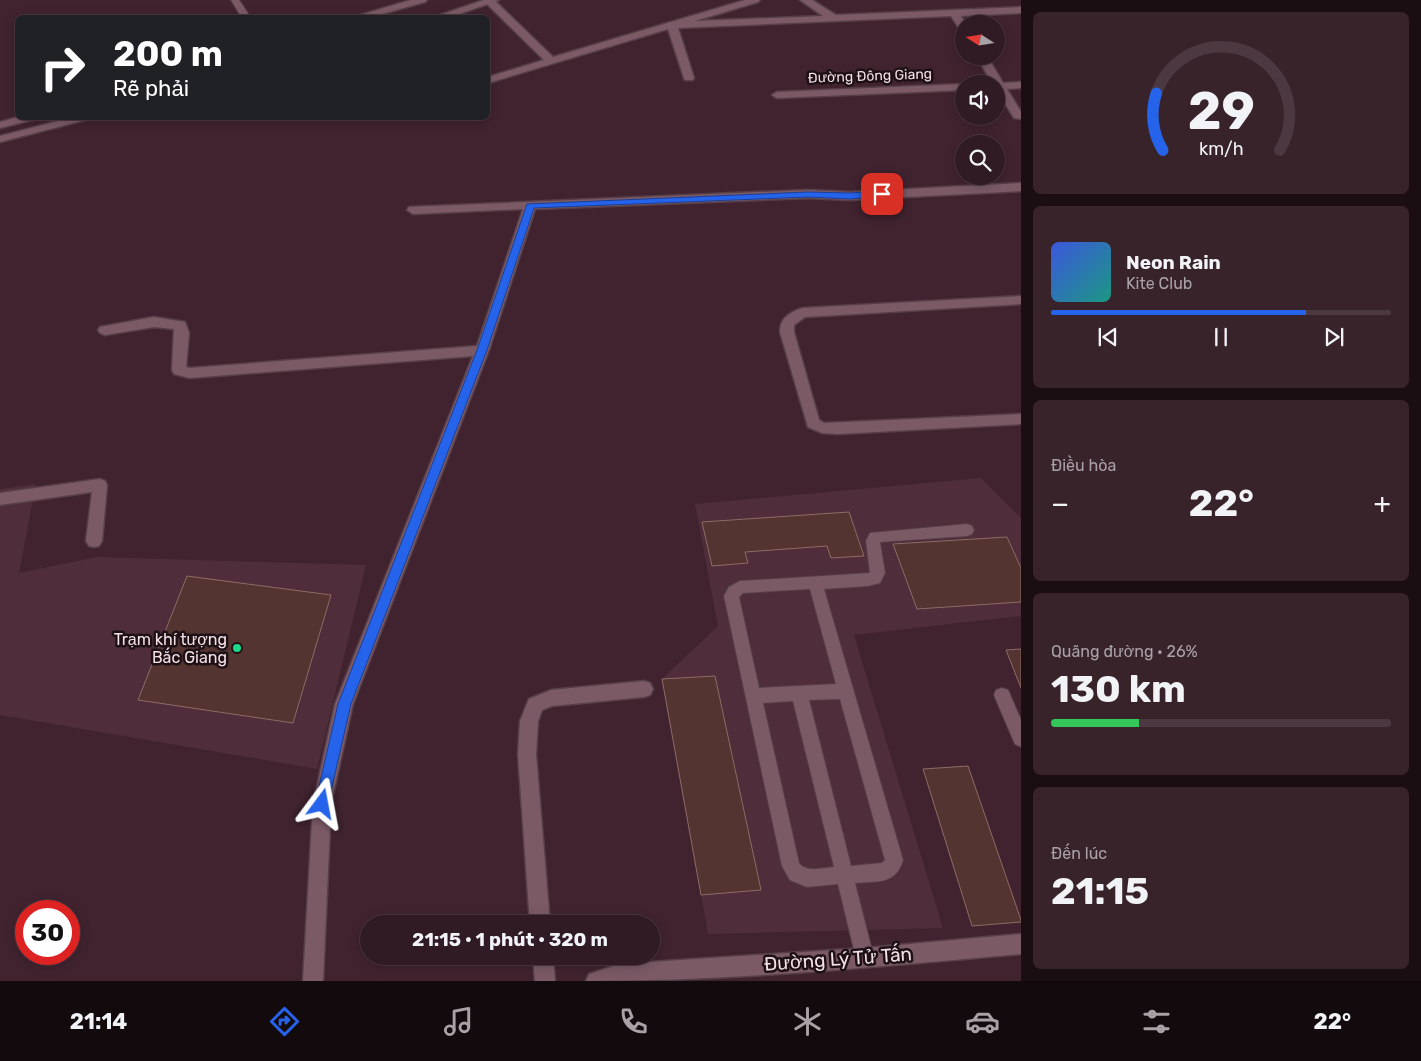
<!DOCTYPE html>
<html lang="vi">
<head>
<meta charset="utf-8">
<style>
	:root { --surface:#301a23; --page:#38232b; --text:#f1f3f6; --muted:#a8a1a6; --line:#4b3841; --accent:#2563eb }
	body { margin:0; font-family:Rubik,sans-serif; background:var(--page); color:var(--text); height:100vh; display:flex; flex-direction:column; font-size:19px; white-space:nowrap }
	* { box-sizing:border-box; margin:0 }
	p { font-size:16px; color:var(--muted) }
	.icon { flex:none; width:28px; height:28px; fill:none; stroke:currentColor; stroke-width:2; stroke-linecap:round; stroke-linejoin:round }
	.map { position:relative; flex:1; overflow:hidden }
	.details { display:flex; flex-direction:column; gap:12px; padding:12px; background:#1a0e13; width:400px }
	.details>* { flex:none }
	.hud { position:absolute; left:15px; top:15px; width:475px; height:105px; border-radius:8px; box-shadow:0 2px 12px #0003,0 0 0 1px var(--line); background:#202124; color:#fff; overflow:hidden }
	.needle { width:32px; rotate:282deg }
	.buttons { position:absolute; left:955px; top:15px; display:grid; gap:10px }
	.buttons a { display:grid; place-items:center; width:50px; height:50px; border-radius:50%; background:var(--surface); box-shadow:0 2px 12px #0003,0 0 0 1px var(--line); font-size:25px }
	.speed { position:absolute; left:15px; top:900px; display:flex; gap:10px; font-size:25px; font-weight:700; text-align:center }
	.speed>* { display:grid; place-content:center; width:65px; height:65px; border-radius:50%; background:var(--surface); box-shadow:0 2px 12px #0003,0 0 0 1px var(--line); line-height:1 }
	.speed .limit { border:8px solid #d22; background:#fff; color:#111 }
	.pin { position:absolute; display:grid; place-items:center; width:42px; height:42px; color:#fff; margin:-21px; border-radius:10px; box-shadow:0 2px 8px #0006 }
	.me { position:absolute; width:55px; margin:-28px; rotate:13deg; stroke-linejoin:round; filter:drop-shadow(0 0 4px #0008) }
	.turn { display:flex; align-items:center; gap:18px; height:105px; padding:0 15px; font-size:22px }
	.turn .icon { width:65px; height:65px; stroke-width:2.5 }
	.turn b { display:block; font-size:35px; line-height:42px }
	.big { font-size:38px; font-weight:700; line-height:1.1 }
	.details .tile { flex:1; display:flex; flex-direction:column; justify-content:center; gap:8px; min-width:0; padding:0 18px; border-radius:8px; background:var(--page) }
	.details .dial { align-items:center; gap:0 }
	.dial svg { height:130px; overflow:visible; fill:none; stroke:var(--line); stroke-width:7; stroke-linecap:round; text-anchor:middle }
	.dial text { fill:var(--text); stroke:none }
	.song { display:flex; align-items:center; gap:15px }
	.cover { width:60px; height:60px; border-radius:8px; background:linear-gradient(135deg,hsl(230 70% 55%),hsl(170 70% 35%)) }
	.played { height:5px; border-radius:2px; background:linear-gradient(90deg,var(--accent) 75%,var(--line) 75%) }
	.keys { display:flex; justify-content:space-around; direction:ltr }
	.heat { display:flex; justify-content:space-between; align-items:center; font-size:28px; direction:ltr }
	.charge { height:8px; border-radius:4px; background:linear-gradient(90deg,#34c759 26%,var(--line) 0) }
	.trip { position:absolute; left:360px; top:915px; width:300px; height:50px; border-radius:25px; background:var(--surface); box-shadow:0 2px 12px #0003,0 0 0 1px var(--line); font-weight:700; line-height:50px; text-align:center }
	.tab-bar { display:flex; height:80px; justify-content:space-around; align-items:center; background:#130a0e; color:var(--muted) }
	.tab-bar .icon { width:35px; height:35px }
	.tab-bar .selected { color:var(--accent) }
	.tab-bar b { font-size:22px; color:var(--text) }
	main { display:flex; flex:1; min-height:0 }
	.map>svg:first-child { display:block }
	.built { fill:#4f2d3a }
	.building { fill:#533430; stroke:#8f6b66 }
	.lines { fill:none; stroke-linecap:round; stroke-linejoin:round }
	.lane-casing { stroke:#563f49; stroke-width:2 }
	.street-casing { stroke:#563f49; stroke-width:3 }
	.secondary-casing { stroke:#563f49; stroke-width:3 }
	.lane { fill:#7b5a66; fill-rule:evenodd }
	.street { fill:#7b5a66; fill-rule:evenodd }
	.secondary { fill:#7b5a66; fill-rule:evenodd }
	.route { fill:#2563eb; stroke:#184099 }
	.poi-dot { fill:#1cd988; stroke:#1e1116; stroke-width:2 }
	.labels { text-anchor:middle; dominant-baseline:central; stroke-width:5; stroke-linejoin:round; paint-order:stroke }
	.far-street-label { font-size:14px; fill:#f3dfe6; stroke:#1e1116 }
	.poi-label { font-size:16px; fill:#f3dfe6; stroke:#1e1116; text-anchor:end }
	.near-street-label { font-size:19px; fill:#f3dfe6; stroke:#1e1116 }
</style>
</head>
<body>
<main>
<div class="map">
<svg width="1021" height="981" viewBox="0 0 1021 981">
	<rect width="100%" height="100%" fill="#40232f"/>
	<!-- built -->
	<g class="built">
		<path d="M981,478L1021,518V616L854,635L943,928L708,934L662,679L718,626L695,504Z"/>
		<path d="M36,484L19,573L97,557L366,565L317,769L0,715V489Z"/>
	</g>
	<!-- building -->
	<g class="building">
		<path d="M849,512L864,556L831,558L827,546L745,552L748,563L712,566L702,522Z"/>
		<path d="M1007,537L1021,568V602L917,609L893,544Z"/>
		<path d="M187,576L331,595L293,723L138,700Z"/>
		<path d="M1021,649V688L1006,650Z"/>
		<path d="M715,676L761,890L701,895L662,679Z"/>
		<path d="M968,766L1021,920V922L972,926L923,769Z"/>
	</g>
	<g class="lines">
		<defs>
			<g id="lane">
				<path d="M231,0H239L251,18H242Z"/>
				<path d="M967,524L972,526L974,530L972,534L967,536L880,542L885,573L880,583L868,586L824,589L903,860C896,885 877,881 855,883L874,958L872,965L865,967L858,965L856,958L838,884L807,887L790,880L782,866L724,596L729,587L740,581L870,573L866,541L870,533ZM810,589L836,684L759,688L739,597L743,593ZM840,699L885,860L882,863L851,866L809,700ZM793,701L834,867C823,868 806,873 799,863L763,703Z"/>
				<path d="M1002,688L1008,690L1021,720V747L1015,744L994,695L996,690Z"/>
			</g>
			<g id="street">
				<path d="M485,0H494L553,57L745,0H760L758,2L695,21L823,16L800,0H812L836,15L1021,7V13L961,16L966,24H964V31L960,30L951,16L678,28L694,78L693,80H685L684,78L668,29L488,83V77L544,60L486,3Z"/>
				<path d="M977,56H987L1003,83L1021,82V88L1007,89L1021,112V119L1014,118L996,89V84H992Z"/>
				<path d="M964,84V90L777,98L772,95L777,92Z"/>
				<path d="M1021,183V191L850,200L808,198L535,209L489,350L353,704L331,804L323,981H303L313,804L335,704L473,356L190,378L174,374L172,370L174,329L154,327L105,335L100,333L98,330L100,327L154,317L185,322L189,333L186,367L190,368L477,346L523,209L413,214L407,210L409,207L808,190L850,192Z"/>
				<path d="M1021,296V304L805,317L794,325V332L819,420L824,423L1021,414V424L838,434L822,433L808,427L780,332C780,318 790,312 803,308Z"/>
				<path d="M100,479L105,481L107,485L102,541L99,546L94,547L89,546L86,541L92,492L0,505V493Z"/>
				<path d="M644,681L650,683L653,689L650,695L644,697L552,706L542,710L538,721L536,754L550,924H530L518,754L520,721L529,699L551,690Z"/>
				<path d="M1021,934V954C876,967 731,981 586,981L589,974L620,964L865,948Z"/>
				<path d="M533,956H553L555,981H535Z"/>
			</g>
			<g id="secondary">
				<path d="M411,0H427L425,2L368,18H350Z"/>
				<path d="M484,0H499L448,18H431Z"/>
				<path d="M18,117L33,118L32,120L0,128V122Z"/>
				<path d="M70,118H86L85,120L0,142V136Z"/>
			</g>
		</defs>
		<!-- lane casing -->
		<use href="#lane" class="lane-casing"/>
		<!-- street casing -->
		<use href="#street" class="street-casing"/>
		<!-- secondary casing -->
		<use href="#secondary" class="secondary-casing"/>
		<!-- lane -->
		<use href="#lane" class="lane"/>
		<!-- street -->
		<use href="#street" class="street"/>
		<!-- secondary -->
		<use href="#secondary" class="secondary"/>
	</g>
	<!-- route -->
	<path class="route" d="M882,191L885,192V196L850,199L808,197L534,208L487,350L351,704L328,804L326,809L322,811L317,809L315,804L338,704L477,350L527,204L808,192L850,193Z"/>
	<!-- markers -->
	<circle class="poi-dot" cx="237" cy="648" r="5"/>
	<g class="labels">
		<!-- far-street labels -->
		<g class="far-street-label">
			<text transform="translate(870 76) rotate(-2)">Đường Đông Giang</text>
		</g>
		<!-- poi labels -->
		<g class="poi-label">
			<text x="227" y="639">Trạm khí tượng<tspan x="227" dy="18">Bắc Giang</tspan></text>
		</g>
		<!-- near-street labels -->
		<g class="near-street-label">
			<text transform="translate(838 959) rotate(-4)">Đường Lý Tử Tấn</text>
		</g>
	</g>
</svg>
<div class="buttons">
<a><svg class="needle" viewBox="-14 -14 28 28"><path d="M0-13l5 13h-10z" fill="#e53935"/><path d="M0 13l5-13h-10z" fill="#a8a1a6"/></svg></a>
<a><svg class="icon" aria-label="sound" viewBox="0 0 24 24"><path d="M4 9h4l5-4v14l-5-4H4zM17 9q2 3 0 6"/></svg></a>
<a><svg class="icon" aria-label="search" viewBox="0 0 24 24"><circle cx="10" cy="10" r="6"/><path d="M15 15l6 6"/></svg></a>
</div>
<div class="speed"><div class="limit">30</div></div>
<div class="pin" style="left:882px;top:194px;background:#d93025"><svg class="icon" aria-label="arrive" viewBox="0 0 24 24"><path d="M6 21V4h12l-3 4 3 4H6"/></svg></div>
<svg class="me" style="left:322px;top:804px" viewBox="-20 -20 40 40"><path d="M0-17L14 15 0 8-14 15z" fill="#2563eb" stroke="#fff" stroke-width="4"/></svg>
<div class="trip">21:15 · 1 phút · 320 m</div>
<div class="hud">
<div class="turn"><svg class="icon" aria-label="right" viewBox="0 0 24 24"><path d="M7 20v-9h11M14 6l5 5-5 5"/></svg><div><b>200 m</b>Rẽ phải</div></div>
</div>
</div>
<section class="details">
<div class="tile dial"><svg viewBox="0 0 100 80">
<path d="M14 69A42 42 0 1 1 86 69"/>
<path d="M14 69A42 42 0 0 1 10 34" stroke="#2563eb"/>
<text x="50" y="56" font-size="32" font-weight="700">29</text>
<text x="50" y="72" font-size="11">km/h</text>
</svg></div>
<div class="tile">
<div class="song"><i class="cover"></i><div><b>Neon Rain</b><p>Kite Club</p></div></div>
<div class="played"></div>
<div class="keys"><svg class="icon" aria-label="previous" viewBox="0 0 24 24"><path d="M18 5L8 12l10 7zM5 5v14"/></svg><svg class="icon" aria-label="pause" viewBox="0 0 24 24"><path d="M8 5v14M16 5v14"/></svg><svg class="icon" aria-label="next" viewBox="0 0 24 24"><path d="M6 5l10 7-10 7zM19 5v14"/></svg></div>
</div>
<div class="tile"><p>Điều hòa</p>
<div class="heat"><a>−</a><b class="big">22°</b><a>+</a></div>
</div>
<div class="tile"><p>Quãng đường · 26%</p><b class="big">130 km</b><div class="charge"></div></div>
<div class="tile"><p>Đến lúc</p><b class="big">21:15</b></div>
</section>
</main>
<nav class="tab-bar">
<b>21:14</b>
<svg class="icon selected" aria-label="directions" viewBox="0 0 24 24"><path d="M12 3l9 9-9 9-9-9zM9 14v-3h6M13 9l2 2-2 2"/></svg>
<svg class="icon" aria-label="music" viewBox="0 0 24 24"><path d="M9 18V5l10-2v13"/><circle cx="6" cy="18" r="3"/><circle cx="16" cy="16" r="3"/></svg>
<svg class="icon" aria-label="phone" viewBox="0 0 24 24"><path d="M5 4h4l2 5-3 2q2 4 5 5l2-3 5 2v4C11 20 4 13 5 4z"/></svg>
<svg class="icon" aria-label="climate" viewBox="0 0 24 24"><path d="M12 3v18M4 7l16 10M4 17L20 7"/></svg>
<svg class="icon" aria-label="car" viewBox="0 0 24 24"><path d="M5 17H2v-5l4-1 3-4h7l3 4 3 1v5h-3M9 17h6M6 11h13"/><circle cx="7" cy="17" r="2"/><circle cx="17" cy="17" r="2"/></svg>
<svg class="icon" aria-label="filters" viewBox="0 0 24 24"><path d="M4 7h16M4 17h16"/><circle cx="9" cy="7" r="2"/><circle cx="15" cy="17" r="2"/></svg>
<b>22°</b>
</nav>
</body>
</html>
